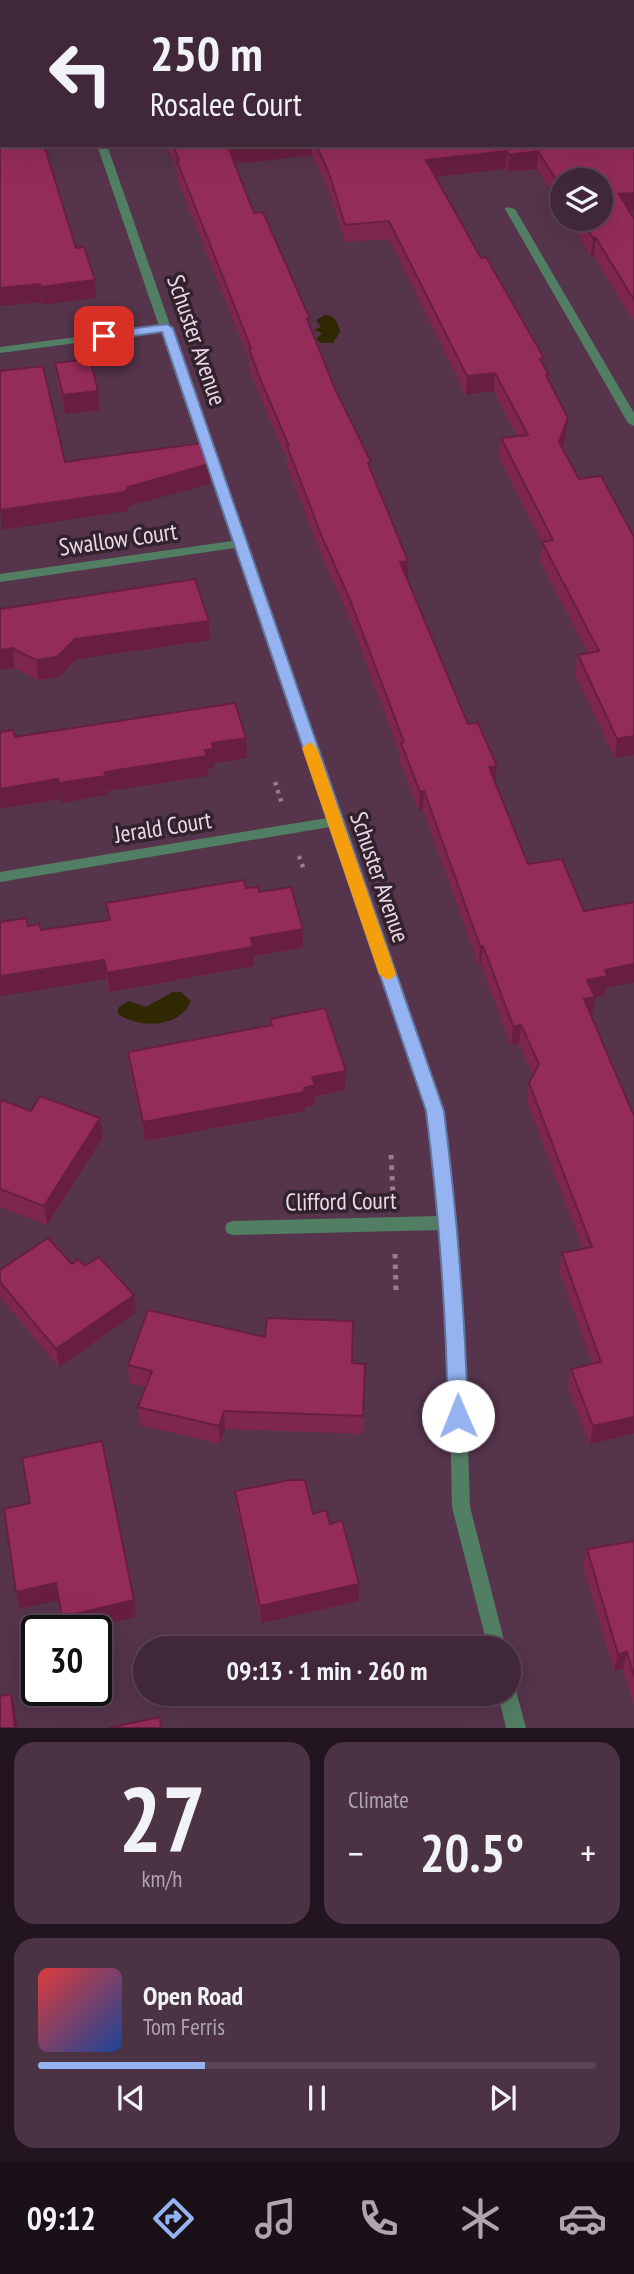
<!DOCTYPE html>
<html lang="en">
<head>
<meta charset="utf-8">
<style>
	:root { --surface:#402739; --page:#4b3344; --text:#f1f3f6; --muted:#aea5ae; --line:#594453; --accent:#95b2f1 }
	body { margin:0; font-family:"PT Sans Narrow",sans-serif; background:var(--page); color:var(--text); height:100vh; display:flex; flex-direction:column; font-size:26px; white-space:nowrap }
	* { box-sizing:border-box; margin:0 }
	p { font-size:23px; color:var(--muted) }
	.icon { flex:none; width:38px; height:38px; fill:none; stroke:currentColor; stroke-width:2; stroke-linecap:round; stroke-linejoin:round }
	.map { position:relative; height:1728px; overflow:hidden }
	.panel { display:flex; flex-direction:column; gap:14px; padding:14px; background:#23151f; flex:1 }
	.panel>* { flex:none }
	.top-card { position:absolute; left:0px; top:0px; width:635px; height:147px; box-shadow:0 7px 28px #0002,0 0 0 2px var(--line); background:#402739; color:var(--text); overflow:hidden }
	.controls { position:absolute; left:550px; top:168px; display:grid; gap:14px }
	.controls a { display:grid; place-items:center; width:63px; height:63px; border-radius:50%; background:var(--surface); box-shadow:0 7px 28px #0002,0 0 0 2px var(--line); font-size:35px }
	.speed { position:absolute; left:21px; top:1615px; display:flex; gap:14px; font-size:35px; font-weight:700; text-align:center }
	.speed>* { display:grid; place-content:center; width:91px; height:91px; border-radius:50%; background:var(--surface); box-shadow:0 7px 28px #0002,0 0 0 2px var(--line); line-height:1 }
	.speed .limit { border:4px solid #111; border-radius:10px; background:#fff; color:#111 }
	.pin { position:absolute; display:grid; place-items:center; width:60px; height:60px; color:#fff; margin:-30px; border-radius:14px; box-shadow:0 4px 10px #0006 }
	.me { position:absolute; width:77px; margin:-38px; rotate:359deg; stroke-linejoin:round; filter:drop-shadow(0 0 5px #0008) }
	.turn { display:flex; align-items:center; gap:24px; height:147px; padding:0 35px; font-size:32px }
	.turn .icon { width:91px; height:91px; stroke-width:2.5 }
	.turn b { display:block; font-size:49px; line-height:60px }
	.big { font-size:52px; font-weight:600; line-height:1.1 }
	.panel .widget { flex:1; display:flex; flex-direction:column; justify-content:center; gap:10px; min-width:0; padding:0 24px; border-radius:21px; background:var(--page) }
	.panel .dial { align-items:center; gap:0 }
	.dial b { font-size:91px; line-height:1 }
	.song { display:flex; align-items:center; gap:21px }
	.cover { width:84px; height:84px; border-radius:10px; background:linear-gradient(135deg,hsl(0 70% 55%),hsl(220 70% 35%)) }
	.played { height:7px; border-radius:4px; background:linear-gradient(90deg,var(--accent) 30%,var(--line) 30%) }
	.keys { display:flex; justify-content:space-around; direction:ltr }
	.heat { display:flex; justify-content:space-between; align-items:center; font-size:38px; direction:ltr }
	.panel .tiles { flex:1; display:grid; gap:14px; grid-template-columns:1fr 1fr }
	.widget:last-child { grid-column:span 2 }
	.trip { position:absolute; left:133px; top:1636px; width:388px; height:70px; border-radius:35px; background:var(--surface); box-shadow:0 7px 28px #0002,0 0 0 2px var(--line); font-weight:600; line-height:70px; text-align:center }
	.tabs { display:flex; height:112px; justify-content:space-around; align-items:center; background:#1a1017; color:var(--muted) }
	.tabs .icon { width:49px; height:49px }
	.tabs .selected { color:var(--accent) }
	.tabs b { font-size:32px; color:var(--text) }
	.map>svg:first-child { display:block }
	.water { fill:#302800 }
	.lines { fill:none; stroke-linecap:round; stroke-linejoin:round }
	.path-far1 { stroke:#977b8f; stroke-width:4.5; stroke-dasharray:3.5 5; stroke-linecap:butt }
	.path { stroke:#977b8f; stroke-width:5; stroke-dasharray:4.5 6; stroke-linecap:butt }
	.minor { fill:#527f64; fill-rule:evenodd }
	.tertiary { fill:#527f64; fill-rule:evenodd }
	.wall { fill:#7f264d }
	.shaded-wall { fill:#681f3f }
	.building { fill:#942c5a; stroke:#681f3f; stroke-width:2 }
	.route { fill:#95b2f1; stroke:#61749d; stroke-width:2 }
	.slow { fill:#f59e0b }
	.labels { text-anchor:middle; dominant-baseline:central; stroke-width:7; stroke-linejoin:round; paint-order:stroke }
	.street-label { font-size:24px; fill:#edd8e6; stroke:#31222d }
</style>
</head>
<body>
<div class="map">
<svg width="634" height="1728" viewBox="0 0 634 1728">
	<rect width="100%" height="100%" fill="#55344c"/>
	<!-- water -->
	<g class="water">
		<path d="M325,315C336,316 338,322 340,332L333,343H321L316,339L322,333L314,330L321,327L316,320Z"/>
		<path d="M173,992H181L191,1001C180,1028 140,1029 118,1014V1008L128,1001L146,1007Z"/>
	</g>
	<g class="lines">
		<!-- path-far1 -->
		<g class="path-far1">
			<path d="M275,782L282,804"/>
			<path d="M299,856L304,870"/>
		</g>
		<!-- path -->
		<g class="path">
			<path d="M391,1155L393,1196"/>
			<path d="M395,1254L396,1292"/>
		</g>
		<!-- minor -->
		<g class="minor">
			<path d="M357,0H365L366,2H358Z"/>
			<path d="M97,145H107L170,325L172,328L171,330L443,1111L457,1223L464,1321L470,1507L506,1648H488L452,1507L448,1321L441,1230L233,1235L227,1233L225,1228L227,1223L233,1221L440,1216L427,1111L330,827L0,882V872L327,818L235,548L0,582V574L232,541L161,332L0,353V347L159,326Z"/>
			<path d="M506,207L515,209L634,413V426L628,423L505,209Z"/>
			<path d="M509,1685L515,1687L526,1728H506L498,1694H509Z"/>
		</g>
		<!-- tertiary -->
		<path class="tertiary" d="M2,118V124L0,125V119Z"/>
	</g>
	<!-- wall -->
	<g class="wall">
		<path d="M430,0H634V210L629,211L634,219V322L594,256H591L568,219H600L562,180V209L537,169L508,172L506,169L435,177L549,375L548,380L566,437L562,448L634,755L615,758L575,674L578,655L588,653L540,561L542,542L499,457L501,438L517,436L494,391L466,395L389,239L345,242L329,190L312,155L234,164L254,213L310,327L335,389L371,470L407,580L468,724L496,783L528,864L606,988L605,995L595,997L591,1016L634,1433L590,1444L568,1387L571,1369L593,1364L559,1271L562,1253L583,1249L527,1102L529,1083L533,1075L519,1044L511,1045L481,965H479L423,810L419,811L400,762V754L348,614L322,556L287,465V459L261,399L249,367V359L177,178V171L167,145H634V2H431Z"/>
		<path d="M55,363L98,391L100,410L65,414L57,382Z"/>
		<path d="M0,609L209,621L210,640L77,659L59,677L38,680L15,668L0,670Z"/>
		<path d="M246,888L259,892L303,929V948L254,956V966L109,992L106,979L28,926L41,930L108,920L106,903Z"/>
		<path d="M270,1019L345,1090L315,1096V1105L305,1107V1111L145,1141L130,1071L128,1052L270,1025Z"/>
		<path d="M0,1103L103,1137L47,1225L0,1207Z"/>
		<path d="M72,1264L85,1266L134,1295L136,1313L59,1367L0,1297V1270Z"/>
		<path d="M352,1363L365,1364L363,1434L225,1429L220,1444L140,1425L138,1407L146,1387L130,1383L128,1365Z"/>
		<path d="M235,1491L313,1514L330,1524L359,1601L261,1623L236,1509Z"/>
		<path d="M634,1541V1706L623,1669L614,1671L583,1566L587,1549Z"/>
	</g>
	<!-- shaded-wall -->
	<g class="shaded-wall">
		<rect x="0" y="64" width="2" height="18"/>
		<path d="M243,145H312V155L228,165V147Z"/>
		<path d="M507,151L506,169L426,178V160Z"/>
		<path d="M538,151L537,169L508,172L509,155Z"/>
		<path d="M634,193V210L617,212L619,194Z"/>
		<path d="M593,238H596L594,256H591Z"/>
		<path d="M95,280L96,298L42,305L40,287Z"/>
		<path d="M40,284L41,302L0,306V288Z"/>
		<path d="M495,373L494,391L466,395L467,376Z"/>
		<path d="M98,391L100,410L65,414L63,395Z"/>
		<path d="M568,418L566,437L557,461L559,442Z"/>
		<path d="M209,464L210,484L129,506L127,511L2,530L0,510L128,487Z"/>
		<path d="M408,561V580L400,562Z"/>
		<path d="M209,621L210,640L77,659L59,677L38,680L36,660L75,639Z"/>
		<path d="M12,648L15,668L0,670V650Z"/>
		<path d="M634,736V755L615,758L617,739Z"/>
		<path d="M246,738L247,758L214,763V768L208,769V776L108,791V795L62,803L59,783L205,750L212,743Z"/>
		<path d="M497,766L495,785L489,767Z"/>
		<path d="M58,779L61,799L0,809V789Z"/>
		<path d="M424,791L423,810L419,811L420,792Z"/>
		<path d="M303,929V948L254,956V966L109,992L107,973L251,938Z"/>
		<path d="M480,946H483L481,965H479Z"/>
		<path d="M104,960L106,979L0,996V976Z"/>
		<path d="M634,964V983L606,988L605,995L595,997L592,1016L581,1018L587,980L605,970Z"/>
		<path d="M521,1025L519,1044L511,1045L513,1026Z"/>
		<path d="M346,1071L345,1090L315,1096V1105L305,1107V1111L145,1141L143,1122L304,1088L312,1077Z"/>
		<path d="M100,1118L103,1137L47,1225L44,1206Z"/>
		<path d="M134,1295L136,1313L59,1367L56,1349Z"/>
		<path d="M224,1411L225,1429L220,1444L219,1426Z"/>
		<path d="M634,1417V1433L590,1444L593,1426Z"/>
		<path d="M56,1583L60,1600L20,1609L16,1592Z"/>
		<path d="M359,1584V1601L261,1623L260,1606Z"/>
		<path d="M134,1600L136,1617L75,1631H65L62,1617Z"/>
		<path d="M627,1652L623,1669L614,1671L618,1654Z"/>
		<path d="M11,1694L15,1710L17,1728H15Z"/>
	</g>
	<!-- building -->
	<g class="building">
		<path d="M0,0H305V2H2V64H0Z"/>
		<path d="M441,0H634V193L619,194L634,219V300L596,238H593L581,219H600V180H562V189L538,151L509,155L507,151L426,160L481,258L486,257L544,358L540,359L549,375H546L568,418L559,442L579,479L601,476L634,537V736L617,739L578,655L599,651L542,542L553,540L501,438L528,435L495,373L467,376L389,221L345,225L329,173L316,145H634V2H442Z"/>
		<path d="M0,135H2V145H44L76,248L84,247L95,280L40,287V284L0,288Z"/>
		<path d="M173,145H243L228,147L254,213L263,212L310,319H307L335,389L371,462L368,463L408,561L400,562L468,724L478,723L497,766L489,767L528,864L562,859L584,911L634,902V964L605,970L608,976L587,980L595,997L584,999L634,1116V1417L593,1426L571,1369L601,1362L562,1253L592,1247L529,1083L539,1064L521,1025L513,1026L483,946H480L424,791L420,792L401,743L404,742L348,595L322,537L287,446H289L261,381L249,349L251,348L177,161L179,160Z"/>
		<path d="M90,359L98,391L63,395L55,363Z"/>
		<path d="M43,366L65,462L202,443L209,464L128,487L125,492L0,510V371Z"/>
		<path d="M195,579L209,621L75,639L57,657L36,660L12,648L0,650V609Z"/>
		<path d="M235,703L246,738L212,743L213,749L205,750L207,756L105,772L106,776L59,783L58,779L0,789V732L13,730L15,737Z"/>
		<path d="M244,880L246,888L258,887L259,892L291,887L303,929L251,938L253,947L107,973L104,960L0,976V922L26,918L28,926L39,924L41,930L110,920L106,903Z"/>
		<path d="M325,1008L346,1071L312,1077L315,1085L304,1088L305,1092L143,1122L128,1052L272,1025L270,1019Z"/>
		<path d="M40,1096L100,1118L44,1206L0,1189V1103L2,1100L31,1111Z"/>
		<path d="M48,1238L72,1264L78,1259L85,1266L99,1257L134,1295L56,1349L0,1282V1270Z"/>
		<path d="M148,1310L265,1337L267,1318L353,1321L352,1363L365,1364L363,1416L224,1411L219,1426L138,1407L152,1371L128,1365Z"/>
		<path d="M102,1441L134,1600L62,1617L56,1583L16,1592L4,1509L30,1503L22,1458Z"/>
		<path d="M290,1480H305L313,1514L326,1510L330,1524L342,1520L359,1584L260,1606L235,1491Z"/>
		<path d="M634,1541V1677L627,1652L618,1654L587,1549Z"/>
		<path d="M11,1694L15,1728H0V1696Z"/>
		<path d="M160,1717L161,1728H108Z"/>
	</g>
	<!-- route -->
	<path class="route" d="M167,324L173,328L444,1111C457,1213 465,1313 468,1416L465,1422L458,1425L451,1422L448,1416C446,1313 439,1213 426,1111L162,332L104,340L98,336L104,332Z"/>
	<!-- slow -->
	<path class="slow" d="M310,742L317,748L396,974L393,978L387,980L379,974L302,748Z"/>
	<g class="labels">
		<!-- street labels -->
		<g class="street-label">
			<text transform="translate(197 340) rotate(71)">Schuster Avenue</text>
			<text transform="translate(118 539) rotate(-8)">Swallow Court</text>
			<text transform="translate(163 827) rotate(-9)">Jerald Court</text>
			<text transform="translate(380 877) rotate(71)">Schuster Avenue</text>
			<text transform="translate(341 1201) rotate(-1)">Clifford Court</text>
		</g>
	</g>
</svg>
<div class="controls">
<a><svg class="icon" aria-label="layers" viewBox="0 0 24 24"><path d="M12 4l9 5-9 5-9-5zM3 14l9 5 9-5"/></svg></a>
</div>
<div class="speed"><div class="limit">30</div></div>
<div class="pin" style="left:104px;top:336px;background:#d93025"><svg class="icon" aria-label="arrive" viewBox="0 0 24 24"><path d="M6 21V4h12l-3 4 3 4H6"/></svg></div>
<svg class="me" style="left:458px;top:1416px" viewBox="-20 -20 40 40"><circle r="19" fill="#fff"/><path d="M0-13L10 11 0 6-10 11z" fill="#95b2f1"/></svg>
<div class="trip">09:13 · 1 min · 260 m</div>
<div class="top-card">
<div class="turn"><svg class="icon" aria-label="left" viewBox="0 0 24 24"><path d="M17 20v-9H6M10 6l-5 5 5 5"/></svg><div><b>250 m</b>Rosalee Court</div></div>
</div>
</div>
<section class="panel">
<div class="tiles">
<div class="widget dial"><b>27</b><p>km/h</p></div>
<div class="widget"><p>Climate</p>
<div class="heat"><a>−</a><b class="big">20.5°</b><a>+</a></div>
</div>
<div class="widget">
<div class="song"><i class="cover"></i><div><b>Open Road</b><p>Tom Ferris</p></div></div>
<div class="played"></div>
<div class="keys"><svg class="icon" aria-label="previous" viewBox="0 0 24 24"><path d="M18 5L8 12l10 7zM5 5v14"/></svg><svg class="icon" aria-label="pause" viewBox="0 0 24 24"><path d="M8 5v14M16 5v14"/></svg><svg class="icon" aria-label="next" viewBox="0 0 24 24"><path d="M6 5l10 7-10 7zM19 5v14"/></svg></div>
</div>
</div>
</section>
<nav class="tabs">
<b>09:12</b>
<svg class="icon selected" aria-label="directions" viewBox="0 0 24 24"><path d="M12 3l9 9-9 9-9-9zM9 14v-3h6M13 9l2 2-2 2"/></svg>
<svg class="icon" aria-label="music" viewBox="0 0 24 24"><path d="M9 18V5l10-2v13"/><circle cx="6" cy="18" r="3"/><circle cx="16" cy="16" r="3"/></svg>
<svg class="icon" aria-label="phone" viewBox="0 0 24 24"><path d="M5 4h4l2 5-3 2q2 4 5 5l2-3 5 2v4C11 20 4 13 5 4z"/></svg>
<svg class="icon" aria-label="climate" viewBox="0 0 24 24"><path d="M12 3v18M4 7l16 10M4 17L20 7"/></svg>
<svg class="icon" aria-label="car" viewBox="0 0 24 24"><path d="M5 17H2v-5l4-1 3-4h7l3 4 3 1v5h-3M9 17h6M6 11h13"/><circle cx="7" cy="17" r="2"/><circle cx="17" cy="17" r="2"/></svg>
</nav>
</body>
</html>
